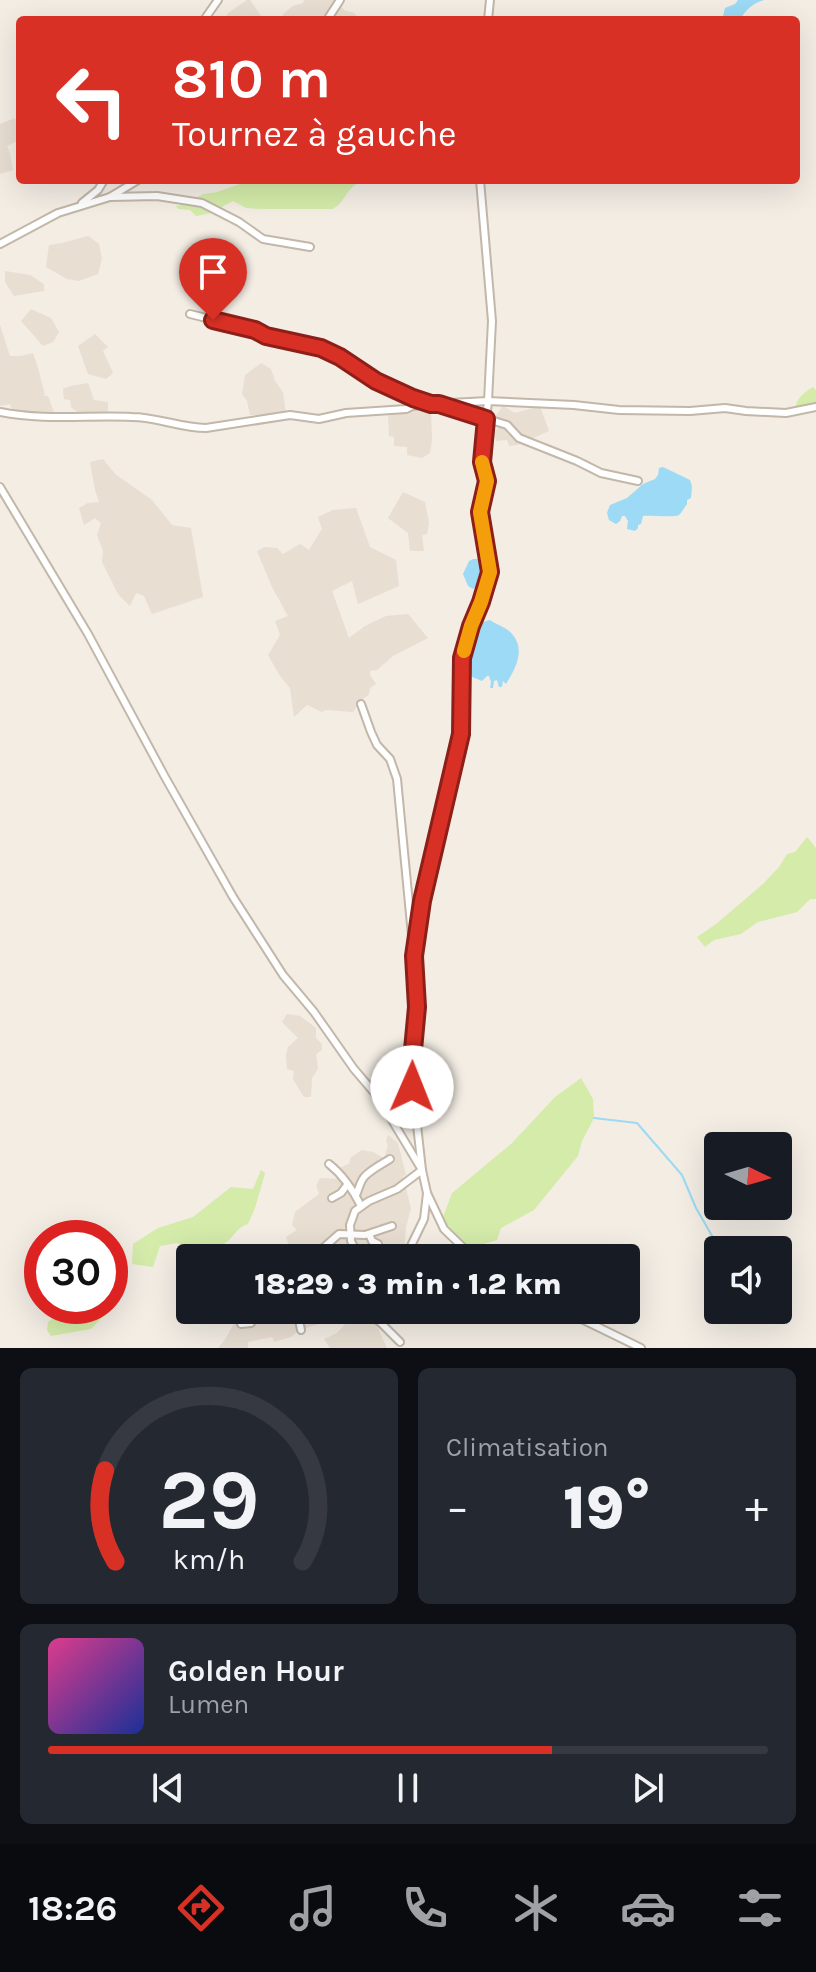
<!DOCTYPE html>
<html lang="fr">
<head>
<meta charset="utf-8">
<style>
	:root { --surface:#171b24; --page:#242831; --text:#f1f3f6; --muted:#9ea1a6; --line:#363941; --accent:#d93025 }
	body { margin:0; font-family:Karla,sans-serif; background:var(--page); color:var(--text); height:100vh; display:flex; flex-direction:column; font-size:30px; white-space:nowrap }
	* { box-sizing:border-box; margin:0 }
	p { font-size:26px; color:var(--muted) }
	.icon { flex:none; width:44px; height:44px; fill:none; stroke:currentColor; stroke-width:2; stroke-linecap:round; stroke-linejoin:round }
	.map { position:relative; height:1348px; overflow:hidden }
	.details { display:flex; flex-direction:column; gap:20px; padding:20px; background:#0d0f14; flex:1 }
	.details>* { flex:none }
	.top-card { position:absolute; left:16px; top:16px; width:784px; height:168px; border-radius:8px; box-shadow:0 8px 32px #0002; background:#d93025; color:#fff; overflow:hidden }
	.needle { width:52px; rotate:95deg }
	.fabs { position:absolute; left:704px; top:1132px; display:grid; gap:16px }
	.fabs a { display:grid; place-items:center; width:88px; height:88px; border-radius:8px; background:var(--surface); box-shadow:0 8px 32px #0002; font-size:40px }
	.speed { position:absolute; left:24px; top:1220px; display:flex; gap:16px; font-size:40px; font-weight:700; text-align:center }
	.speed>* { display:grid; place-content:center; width:104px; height:104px; border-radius:50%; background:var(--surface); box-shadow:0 8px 32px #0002; line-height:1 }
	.speed .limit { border:12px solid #d22; background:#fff; color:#111 }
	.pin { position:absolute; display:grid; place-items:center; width:68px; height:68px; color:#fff; margin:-82px -34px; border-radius:50% 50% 50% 0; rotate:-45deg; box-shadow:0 0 8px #0007 }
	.pin .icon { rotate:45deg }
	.me { position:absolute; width:88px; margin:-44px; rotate:1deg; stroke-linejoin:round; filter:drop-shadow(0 0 6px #0008) }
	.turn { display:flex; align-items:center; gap:28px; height:168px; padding:0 24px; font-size:36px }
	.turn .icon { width:104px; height:104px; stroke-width:2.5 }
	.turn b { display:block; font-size:56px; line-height:68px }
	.big { font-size:60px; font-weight:800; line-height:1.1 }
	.details .tile { flex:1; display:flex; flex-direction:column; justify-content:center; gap:12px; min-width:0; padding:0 28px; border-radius:12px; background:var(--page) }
	.details .dial { align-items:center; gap:0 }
	.dial svg { height:208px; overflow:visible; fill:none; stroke:var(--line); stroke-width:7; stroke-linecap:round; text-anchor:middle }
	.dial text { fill:var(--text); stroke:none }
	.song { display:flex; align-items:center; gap:24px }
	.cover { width:96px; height:96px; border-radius:12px; background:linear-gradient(135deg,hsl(330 70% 55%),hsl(230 70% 35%)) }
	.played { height:8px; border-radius:4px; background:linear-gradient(90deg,var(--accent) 70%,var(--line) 70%) }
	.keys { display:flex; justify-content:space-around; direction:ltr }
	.heat { display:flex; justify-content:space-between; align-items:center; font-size:44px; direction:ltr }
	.details .tiles { flex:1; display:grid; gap:20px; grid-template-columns:1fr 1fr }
	.tile:last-child { grid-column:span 2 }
	.trip { position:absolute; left:176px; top:1244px; width:464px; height:80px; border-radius:8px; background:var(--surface); box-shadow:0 8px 32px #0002; font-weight:800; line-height:80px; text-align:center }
	.tab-bar { display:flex; height:128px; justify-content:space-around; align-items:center; background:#090b0e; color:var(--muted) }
	.tab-bar .icon { width:56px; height:56px }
	.tab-bar .active { color:var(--accent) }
	.tab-bar b { font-size:36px; color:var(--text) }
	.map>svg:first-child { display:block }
	.residential { fill:#e8ded2 }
	.green { fill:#d4ebaa }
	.water { fill:#9cdaf5 }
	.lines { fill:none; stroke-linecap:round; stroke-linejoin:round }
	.stream { stroke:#9cdaf5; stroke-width:2 }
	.street-casing { stroke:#c2b7a9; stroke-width:10 }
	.street { stroke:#fff; stroke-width:6 }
	.route-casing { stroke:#8d1f18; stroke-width:20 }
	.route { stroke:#d93025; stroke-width:14 }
	.slow { stroke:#f59e0b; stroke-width:14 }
</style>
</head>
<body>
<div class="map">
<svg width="816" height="1348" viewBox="0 0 816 1348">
	<rect width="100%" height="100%" fill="#f3ede4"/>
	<!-- residential -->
	<g class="residential">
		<path d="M247,0H250L264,20H224L228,13Z"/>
		<path d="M304,0H339L337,2L344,10L354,13L361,20H283V14L293,6L303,3Z"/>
		<path d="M15,118L20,133V140L7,146L10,153L13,170L0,174V124Z"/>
		<path d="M88,236L99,244L102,259L98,274L79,281L67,279L46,267L49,245L62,243Z"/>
		<path d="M5,271L30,275L44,284V291L14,296L5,282Z"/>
		<path d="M31,309L51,318L59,332L53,342L43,346L21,321Z"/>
		<path d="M0,325L10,356H21L33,353L39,371L45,396H48L55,415L14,414L10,404L0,406Z"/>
		<path d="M95,334L108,347L103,351L113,373L106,379L88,374L78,346Z"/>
		<path d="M261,363L271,369L275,381L283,392L286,414L250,415L247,401L242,394L245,375Z"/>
		<path d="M88,383L94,400L108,402V414H80L71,407L70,400L64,399L63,389L71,386Z"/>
		<path d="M503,406L515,413L540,406L549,431L517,445L509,446L507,440L496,441L494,433L502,422L493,419Z"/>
		<path d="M431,407L432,440L430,453L422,458L407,455V447L394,446V437L389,436L388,413Z"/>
		<path d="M103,459L115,474L152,500L172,525L191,528L203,597L152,614L144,596L136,593L130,606L118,594L102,562L103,551L97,535L101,523L95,518L84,525L79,508L88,503L99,502L95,490L90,462Z"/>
		<path d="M403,492L425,502L429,523L427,534L422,535L424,551H410L408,533L388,518Z"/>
		<path d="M356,508L370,547L396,560L399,586L358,604L352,581L332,591L349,638L365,626L386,616L408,614L428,638L393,656L377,670L370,671V675L376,684L370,688L369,694L360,702L353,712L326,710L322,712L307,705L294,717L290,688L280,676L268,655L280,635L275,621L288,616L272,587L257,551L265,547L277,548L283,554L300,544L309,550L322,529L318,517L333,510Z"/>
		<path d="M287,1014L300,1016L316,1028V1038L322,1044V1050L316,1054L318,1069L312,1078L311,1097H304L293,1079L294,1071L287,1069L286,1055L288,1047L298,1038L282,1022Z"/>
		<path d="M388,1135L398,1143L406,1175L403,1176L411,1209L406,1227L404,1256L272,1258L293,1257L286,1237L297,1230L292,1225L295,1212L319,1194L316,1186L320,1178L341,1179L336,1172L339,1168L349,1164L351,1157L362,1150L373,1152L384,1158L388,1146L386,1141Z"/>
		<path d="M256,1310H328L326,1314L318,1316L319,1324L299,1330L291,1337L274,1342L272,1337L248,1342V1348H218L224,1341L236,1320Z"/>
		<path d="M348,1321L375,1322L387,1348H330L324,1339L337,1333Z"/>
	</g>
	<!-- green -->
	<g class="green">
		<path d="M251,180H367C344,186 349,199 333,209H260L246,208L233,201L211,213L196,216L190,210L178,209L176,206L183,205L203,194L217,192Z"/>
		<path d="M813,387L816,390V405L806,404L804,407L795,408C798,396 805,392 813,387Z"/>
		<path d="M807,837L816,848V899H810L797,912L758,922L741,934L714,940L705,947L697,937L716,924L763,884L779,867L787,854L795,852Z"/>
		<path d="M581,1078L593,1099L594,1118L582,1141L578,1156L534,1210L501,1228L497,1240L471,1248C458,1240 450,1231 443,1217L452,1193L512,1143L555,1097Z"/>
		<path d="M261,1170L265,1173L255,1208L248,1224C238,1227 236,1233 229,1240C220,1249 205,1252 193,1253L177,1243L160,1246L153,1267L132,1264L133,1244L158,1228L193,1217L231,1187L253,1189Z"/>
		<path d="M111,1278L123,1283V1295L91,1329L51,1336L47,1330L48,1322L70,1306H110Z"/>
	</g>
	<!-- water -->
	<g class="water">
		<path d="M738,0H764C752,4 746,9 740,20H722L725,8L735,4Z"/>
		<path d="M663,467L690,480L692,486L691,498L687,500V504C684,508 682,512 679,515C674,518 650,515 643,516L641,524L638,525V528L635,531L627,529L628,521L625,516H622L620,521L616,524L609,520L607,513L610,505L627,498L643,484L655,479L658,475L659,468Z"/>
		<path d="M473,559H481L484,561L487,571L479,586L473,589L468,586L463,574L469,561Z"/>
		<path d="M490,620C497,625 508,628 513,635C526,651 514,671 506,684L503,681L502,687H499L497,680L494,681L493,688H490L491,682L489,676H487L482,681L470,676L467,663L470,662L472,659L470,657L468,660H465C466,655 470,652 471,646C472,638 471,633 473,625Z"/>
	</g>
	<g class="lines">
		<!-- stream -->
		<path class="stream" d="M594,1118L637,1123L682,1175L696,1208L715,1241L726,1244L732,1250"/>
		<defs>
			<g id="street">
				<path d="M204,20L218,0"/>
				<path d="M327,20L340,0"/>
				<path d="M488,20L490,0"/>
				<path d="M110,197L157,196L202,203L239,222L263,239L310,247"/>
				<path d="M82,203L98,190L104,180"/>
				<path d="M0,244L58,213L110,197L138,180"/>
				<path d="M190,314L255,330L266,336L321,348L340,357L376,381L431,404L488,401L574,405L619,410L690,411L725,408L746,411L786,413L816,407"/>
				<path d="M439,404L507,425L519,438L577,461L601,473L638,481"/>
				<path d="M0,412C44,421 88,415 132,417C157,417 181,428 206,428L290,415L319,419L346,413L406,409L412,406L427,404"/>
				<path d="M0,487L88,634L165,777L233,897L283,975L314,1012L354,1069L378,1097L422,1170L427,1193L444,1229L474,1258"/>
				<path d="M361,704L371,732L377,745L390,759L397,779L414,956L417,1007L411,1071L422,1170L397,1189L369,1201L355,1211L350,1225L351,1241L354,1247L370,1258"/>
				<path d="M414,956L422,901L461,734L462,658L471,626L481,602L490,572L480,512L487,481L482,462L488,401L492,321L480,180"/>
				<path d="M329,1164C343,1175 353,1190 361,1206"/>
				<path d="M356,1195C359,1189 360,1181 365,1176C372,1169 382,1164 390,1159"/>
				<path d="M332,1198L341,1193L347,1185"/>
				<path d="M369,1234L372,1241L378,1244"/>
				<path d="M322,1249L339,1234L365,1235L392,1226"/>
				<path d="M347,1258L354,1247"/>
				<path d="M401,1258L406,1256L424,1219L427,1193"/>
				<path d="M297,1310L301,1330"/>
				<path d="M344,1310L359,1312L379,1321"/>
				<path d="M379,1310V1321L400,1342"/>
				<path d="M563,1310L641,1348"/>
				<path d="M241,1324L251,1323L254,1310"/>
			</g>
		</defs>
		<!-- street casing -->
		<use href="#street" class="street-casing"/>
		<!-- street -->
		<use href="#street" class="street"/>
	</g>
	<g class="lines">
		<defs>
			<path id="route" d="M213,320L255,330L266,336L321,348L340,357L376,381L413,398L431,404H439L486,419L482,462L487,481L480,512L490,572L481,602L471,626L462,658L461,734L422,901L414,956L417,1007L411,1071L412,1087"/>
		</defs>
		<!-- route casing -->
		<use href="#route" class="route-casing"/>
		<!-- route -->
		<use href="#route" class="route"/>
		<!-- slow -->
		<path class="slow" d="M464,651L471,626L481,602L490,572L480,512L487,481L482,462"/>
	</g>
</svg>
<div class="fabs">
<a><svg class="needle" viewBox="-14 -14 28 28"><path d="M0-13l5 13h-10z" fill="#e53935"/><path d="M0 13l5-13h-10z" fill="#9ea1a6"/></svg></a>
<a><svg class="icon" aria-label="sound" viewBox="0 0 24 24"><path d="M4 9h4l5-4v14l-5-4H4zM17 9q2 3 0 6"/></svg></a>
</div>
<div class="speed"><div class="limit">30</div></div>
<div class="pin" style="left:213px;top:320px;background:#d93025"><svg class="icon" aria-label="arrive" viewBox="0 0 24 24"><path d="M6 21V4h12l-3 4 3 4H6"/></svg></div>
<svg class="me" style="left:412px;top:1087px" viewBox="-20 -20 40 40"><circle r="19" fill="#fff"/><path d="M0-13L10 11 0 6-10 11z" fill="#d93025"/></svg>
<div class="trip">18:29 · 3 min · 1.2 km</div>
<div class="top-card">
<div class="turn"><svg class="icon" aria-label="left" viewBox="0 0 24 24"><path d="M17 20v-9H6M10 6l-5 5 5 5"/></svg><div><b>810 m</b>Tournez à gauche</div></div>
</div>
</div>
<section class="details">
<div class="tiles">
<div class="tile dial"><svg viewBox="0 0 100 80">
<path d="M14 69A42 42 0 1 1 86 69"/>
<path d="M14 69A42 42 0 0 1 10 34" stroke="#d93025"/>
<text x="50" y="56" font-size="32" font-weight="700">29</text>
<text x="50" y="72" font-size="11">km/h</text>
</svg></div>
<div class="tile"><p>Climatisation</p>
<div class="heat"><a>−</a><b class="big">19°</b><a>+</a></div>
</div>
<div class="tile">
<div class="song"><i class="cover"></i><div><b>Golden Hour</b><p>Lumen</p></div></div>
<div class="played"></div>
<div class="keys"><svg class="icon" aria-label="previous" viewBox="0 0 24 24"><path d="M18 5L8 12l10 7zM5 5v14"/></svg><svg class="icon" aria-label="pause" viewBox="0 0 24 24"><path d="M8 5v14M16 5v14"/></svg><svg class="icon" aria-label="next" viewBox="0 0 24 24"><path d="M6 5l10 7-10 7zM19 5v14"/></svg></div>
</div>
</div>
</section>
<nav class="tab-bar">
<b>18:26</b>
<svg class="icon active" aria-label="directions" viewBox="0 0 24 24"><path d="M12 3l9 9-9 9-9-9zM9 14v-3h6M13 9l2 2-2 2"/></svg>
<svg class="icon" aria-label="music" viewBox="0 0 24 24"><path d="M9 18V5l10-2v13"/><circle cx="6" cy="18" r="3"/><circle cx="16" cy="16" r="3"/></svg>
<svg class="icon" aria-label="phone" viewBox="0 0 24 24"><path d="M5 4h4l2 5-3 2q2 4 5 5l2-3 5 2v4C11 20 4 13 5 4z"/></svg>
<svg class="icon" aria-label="climate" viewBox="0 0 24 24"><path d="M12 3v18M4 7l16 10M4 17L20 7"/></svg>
<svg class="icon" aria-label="car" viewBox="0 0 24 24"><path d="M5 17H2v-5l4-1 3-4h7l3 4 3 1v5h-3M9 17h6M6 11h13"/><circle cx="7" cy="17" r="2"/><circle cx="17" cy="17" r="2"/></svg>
<svg class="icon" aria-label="filters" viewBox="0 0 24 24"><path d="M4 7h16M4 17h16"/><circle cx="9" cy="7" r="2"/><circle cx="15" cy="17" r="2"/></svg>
</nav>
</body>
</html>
